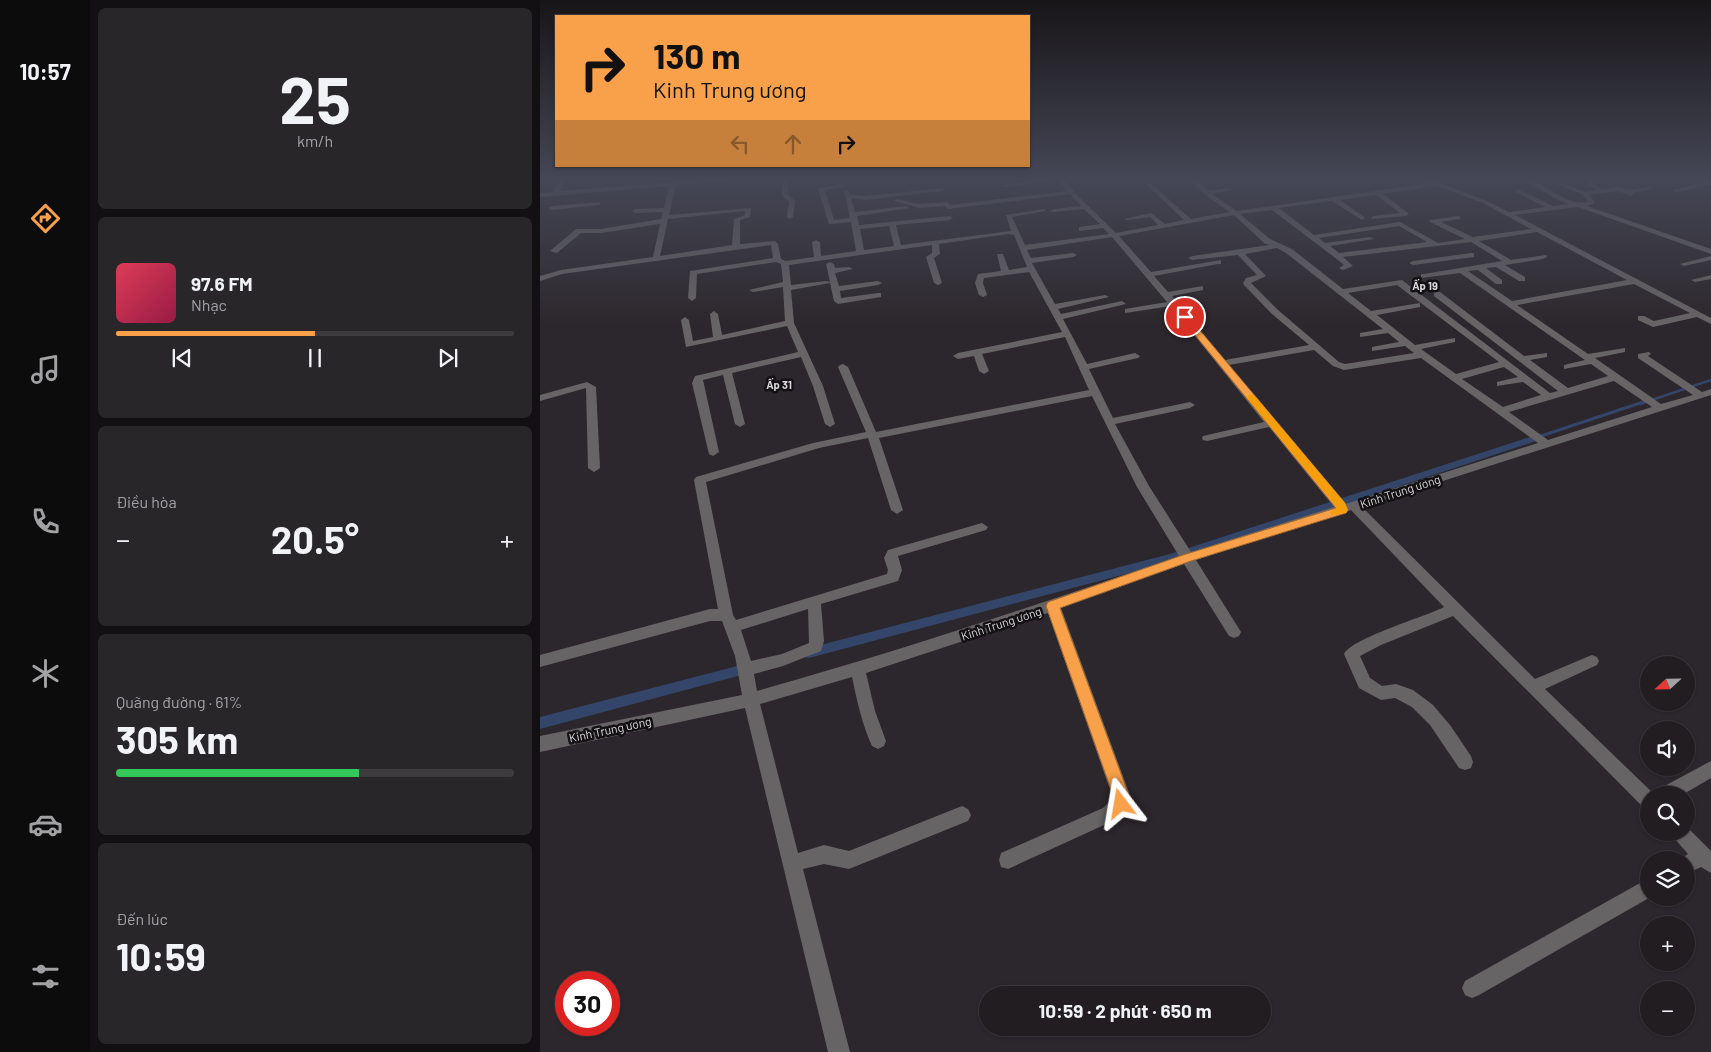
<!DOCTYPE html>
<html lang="vi">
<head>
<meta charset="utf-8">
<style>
	:root { --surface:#211d21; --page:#29262a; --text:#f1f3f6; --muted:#a2a2a5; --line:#3e3b3f; --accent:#f8a14a }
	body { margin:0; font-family:Barlow,sans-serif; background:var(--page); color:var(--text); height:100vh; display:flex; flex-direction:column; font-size:19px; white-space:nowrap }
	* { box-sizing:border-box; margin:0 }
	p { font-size:16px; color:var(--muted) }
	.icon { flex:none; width:28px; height:28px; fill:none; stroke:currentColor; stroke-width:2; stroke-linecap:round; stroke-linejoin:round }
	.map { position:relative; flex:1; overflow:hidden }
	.drawer { display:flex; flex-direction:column; gap:8px; padding:8px; background:#121012; width:450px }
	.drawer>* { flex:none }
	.top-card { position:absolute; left:15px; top:15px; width:475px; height:152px; border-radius:0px; box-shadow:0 1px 4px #0004,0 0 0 1px var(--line); background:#f8a14a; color:#111; overflow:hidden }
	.needle { width:32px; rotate:248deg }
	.buttons { position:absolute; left:1100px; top:656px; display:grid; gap:10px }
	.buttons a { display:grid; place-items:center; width:55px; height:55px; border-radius:50%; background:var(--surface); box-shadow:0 1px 4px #0004,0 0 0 1px var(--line); font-size:25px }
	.speed { position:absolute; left:15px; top:971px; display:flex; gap:10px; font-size:25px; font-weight:700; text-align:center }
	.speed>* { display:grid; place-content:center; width:65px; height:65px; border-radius:50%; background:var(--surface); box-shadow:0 1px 4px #0004,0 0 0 1px var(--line); line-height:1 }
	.speed .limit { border:8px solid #d22; background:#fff; color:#111 }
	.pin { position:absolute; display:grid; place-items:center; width:42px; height:42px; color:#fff; margin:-21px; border:2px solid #fff; border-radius:50%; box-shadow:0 1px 5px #0007 }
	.me { position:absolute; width:55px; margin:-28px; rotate:346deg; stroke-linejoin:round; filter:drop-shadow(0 0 4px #0008) }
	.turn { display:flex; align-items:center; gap:18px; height:105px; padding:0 15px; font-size:22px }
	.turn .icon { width:65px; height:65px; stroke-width:2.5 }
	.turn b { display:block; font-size:35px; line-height:42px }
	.lanes { display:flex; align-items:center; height:48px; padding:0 15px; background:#0003; justify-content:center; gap:25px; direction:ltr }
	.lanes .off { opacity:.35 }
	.big { font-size:38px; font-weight:700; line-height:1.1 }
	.drawer .card { flex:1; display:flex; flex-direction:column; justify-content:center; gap:8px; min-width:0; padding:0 18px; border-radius:8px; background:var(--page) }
	.drawer .dial { align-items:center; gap:0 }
	.dial b { font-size:65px; line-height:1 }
	.song { display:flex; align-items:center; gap:15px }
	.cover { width:60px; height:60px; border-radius:8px; background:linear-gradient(135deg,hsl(350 70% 55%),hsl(340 70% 35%)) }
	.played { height:5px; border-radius:2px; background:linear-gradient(90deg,var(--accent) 50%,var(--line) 50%) }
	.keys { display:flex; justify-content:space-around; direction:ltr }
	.heat { display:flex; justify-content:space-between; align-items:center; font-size:28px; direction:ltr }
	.charge { height:8px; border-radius:4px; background:linear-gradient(90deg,#34c759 61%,var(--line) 0) }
	.trip { position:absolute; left:439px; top:986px; width:292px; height:50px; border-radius:25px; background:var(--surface); box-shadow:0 1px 4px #0004,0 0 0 1px var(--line); font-weight:700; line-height:50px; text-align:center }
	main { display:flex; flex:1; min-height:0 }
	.dock { display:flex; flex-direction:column; width:90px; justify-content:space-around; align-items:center; background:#0d0c0d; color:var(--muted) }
	.dock .icon { width:35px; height:35px }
	.dock .current { color:var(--accent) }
	.dock b { font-size:22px; color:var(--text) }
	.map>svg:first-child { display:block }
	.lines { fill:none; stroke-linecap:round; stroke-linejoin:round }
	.stream-far1 { stroke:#334569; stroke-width:2.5 }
	.stream { stroke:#334569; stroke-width:3 }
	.canal { fill:#334569; fill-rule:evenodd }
	.minor { fill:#676465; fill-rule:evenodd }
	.route { fill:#f8a14a; stroke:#a16930 }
	.slow { fill:#f59e0b }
	.labels { text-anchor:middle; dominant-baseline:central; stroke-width:5; stroke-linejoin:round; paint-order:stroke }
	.far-neighbourhood-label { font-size:11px; font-weight:bold; fill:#d9d6da; stroke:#131113 }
	.street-label { font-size:12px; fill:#d9d6da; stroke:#131113 }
</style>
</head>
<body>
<main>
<nav class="dock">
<b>10:57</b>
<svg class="icon current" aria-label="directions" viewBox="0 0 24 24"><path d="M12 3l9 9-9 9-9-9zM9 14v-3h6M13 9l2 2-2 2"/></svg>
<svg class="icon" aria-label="music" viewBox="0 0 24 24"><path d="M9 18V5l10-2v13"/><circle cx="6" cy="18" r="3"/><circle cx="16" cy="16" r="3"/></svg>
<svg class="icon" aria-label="phone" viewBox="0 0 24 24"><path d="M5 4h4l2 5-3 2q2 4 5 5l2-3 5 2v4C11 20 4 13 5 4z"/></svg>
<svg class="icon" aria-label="climate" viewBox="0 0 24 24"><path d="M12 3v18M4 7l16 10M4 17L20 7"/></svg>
<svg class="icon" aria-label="car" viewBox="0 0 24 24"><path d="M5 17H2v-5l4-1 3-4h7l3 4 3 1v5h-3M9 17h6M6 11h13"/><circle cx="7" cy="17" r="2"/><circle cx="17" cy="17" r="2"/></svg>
<svg class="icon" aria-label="filters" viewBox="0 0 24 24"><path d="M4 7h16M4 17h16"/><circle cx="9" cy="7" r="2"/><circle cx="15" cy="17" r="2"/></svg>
</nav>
<section class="drawer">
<div class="card dial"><b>25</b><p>km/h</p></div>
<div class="card">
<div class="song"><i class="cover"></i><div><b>97.6 FM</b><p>Nhạc</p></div></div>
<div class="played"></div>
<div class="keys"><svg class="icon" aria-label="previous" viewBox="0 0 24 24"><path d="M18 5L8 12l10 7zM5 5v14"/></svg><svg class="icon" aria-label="pause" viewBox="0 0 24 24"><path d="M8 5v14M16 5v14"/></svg><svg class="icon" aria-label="next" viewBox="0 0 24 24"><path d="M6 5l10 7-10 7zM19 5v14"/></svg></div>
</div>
<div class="card"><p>Điều hòa</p>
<div class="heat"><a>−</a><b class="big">20.5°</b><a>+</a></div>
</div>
<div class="card"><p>Quãng đường · 61%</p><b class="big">305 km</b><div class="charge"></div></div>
<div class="card"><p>Đến lúc</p><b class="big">10:59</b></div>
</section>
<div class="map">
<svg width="1171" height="1052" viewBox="0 0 1171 1052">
	<rect width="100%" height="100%" fill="#2c272c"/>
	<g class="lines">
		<!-- stream-far1 -->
		<path class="stream-far1" d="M1100,404L1171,380"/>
		<!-- stream -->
		<path class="stream" d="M998,437L1103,402"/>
		<!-- canal -->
		<g class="canal">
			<path d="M993,436L996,437L997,439L996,441L631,562L269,658L265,657L263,653L265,649L269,648L630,554Z"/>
			<path d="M209,663L213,664L215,668L213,672L209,673L0,729V717Z"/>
		</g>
		<!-- minor -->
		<g class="minor">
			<path d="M21,178H27L20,191L182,178H204L201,180L136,185L129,215L211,208L210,217L200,220V244L235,241L238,244L241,259L246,261L274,257L272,242L276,240L280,242L281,256L316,251L311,222L289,224L278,189L305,183L307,186L285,190L294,220L310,218L304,190H308L310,194L326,196L404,188L402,191L326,200L311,198L315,212L366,206L369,208L317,216L319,225L410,216L413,218L410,220L356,225L361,245L471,231L466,215L505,209V211L472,217L485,245L569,234L563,228L539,231V227L560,224L544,209L512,212L511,211L514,209L541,206L530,194L408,209L405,206L380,208L354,201L357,199L380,204L407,202L410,205L527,191L519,180L464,187L461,185L508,178H524L535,193L576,233L618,225L610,217L586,220L585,219L611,213L625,224L644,220L607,185L609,182L651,219L690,212L664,194L649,178H655L668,191L691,188V190L672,194L697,211L889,183L878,178H886L900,183L947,201L969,212L1005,207L976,192L978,189L1013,206L1029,204L1018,200L980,178C1004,178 1021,206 1048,202L1043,195L1015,183V181L1046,192L1056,190L1046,184L1052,180L1055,182L1053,184L1064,189L1079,187L1087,190L1110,187V189L1093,193L1094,194L1091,196L1078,191L1049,195L1055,203L1047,206L1171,249V254L1038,207L975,215L1171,318V324L1157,317L1113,327L1098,320V316H1104L1114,321L1150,313L1094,284L977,305L1048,354L1085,348V352L1055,358L1121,404L1153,395L1098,358V354L1109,352L1111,354L1108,356L1162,392L1171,389V395L822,507L995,679L1047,657L1052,655L1057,657L1059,661L1057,665L1005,689L1115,795H1109V810L1103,807L913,616L841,645L820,656L830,678L842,686L856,684L873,690L893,705L910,725L931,756L933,762L931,768L925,770L919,768L890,725L872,707L855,698L841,700L819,688L804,654C812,638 885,617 904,607L811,510L656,560L701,632L699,636L694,638L689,636L644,564L521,608L591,798C589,809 584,813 575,820L468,869L461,867L459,860L461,853L563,808L573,798L508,613L326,673L335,711L346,741L344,746L338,749L332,746C322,724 317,701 312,677L220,704L258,853L284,845L309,851L422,806L428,809L431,815L428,821L309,869L284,864L263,869L310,1052H288L205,708L0,752V736L202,695L195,656L182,621H170L0,667V655L170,609H178L154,480L156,477L273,443L326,432L298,367L300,365L303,364L308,367L336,432L549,390L525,337L442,354L449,371L444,374L439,371L434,356L418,359L413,356L418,353L522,332L489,272L444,278L443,283L447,295L443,297L439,295L435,283L438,274L461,271L457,254H463L469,270L487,267L474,235L468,234L399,244L400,254L394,258L402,283L398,285L394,283L386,257L392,253V245L249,265L251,285L286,281L290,282L286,264L290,262L294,264L295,268L309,267L313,269L295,273L299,286L338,281L342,283L338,285L300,291L301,298L338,293H341V297L298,304L294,301L290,283L251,290L254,323L283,386L295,424L290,427L285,424L273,386L261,357L192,373L205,424L200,427L195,424L183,375L163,380L179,452L173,456L169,454L152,383L155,376L258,352L247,326L146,347L141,320L145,317L149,320L153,341L173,337L170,314L174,311L178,314L182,335L245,321L243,287L213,292L209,290L243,282L241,264L236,262L157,274L156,298L152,301L148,298L150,271L233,258L231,245L22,274L0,281V276L21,270L113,257L120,224L61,233H41L17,253L10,251L36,229H61L121,219L123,212L95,213L92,211L95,209L124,208L129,186L0,197V193L13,192ZM897,186L943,203L991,229L933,237L901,222L920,219L921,218L918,216L890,220V222L925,239L898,243L860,222L774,235L739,208L792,201L822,220L825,218L824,217L800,200L836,195L860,213L834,216L831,218L832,219L866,216L869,214L868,213L843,194ZM732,210L794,257L804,265L799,268L803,270L813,266L803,257L931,242L962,261L884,274H881V278L920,273L1045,360L1024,365V369L1051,364L1068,376L1028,388L990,360L1007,357V353L984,356L900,292H894V296L1018,391L1010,393L862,280L803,289L752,249L730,239L700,214ZM205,211V215L194,219L192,245L120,256L128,219ZM694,215L724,243L730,245L652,256L648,258L652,260L698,255L717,275L706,278L703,283L704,285L732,314L769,345L685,360L632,296L663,290V286L628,292L614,276L678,264H681V260L611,272L579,236ZM349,226L354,246L324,250L320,229ZM859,226L887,242L799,253L790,246L834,239L830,237L785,243L779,238ZM997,232L1087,280L972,301L928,271L938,270L956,284H962V280L946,268L956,267L979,281H985V277L965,265L1003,259L1007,257L1006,255L971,260L939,241ZM572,237L627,302L585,309V313L631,306L724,422L663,436L662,438L663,440L667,441L729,427L794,507L651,552L609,486L575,424L650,408L655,405L650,402L573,418L549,369L598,358L600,356L595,353L547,364L523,319L586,304L582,301L521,314L518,309L569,297L565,295L515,304L492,263L533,257L537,255L533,253L491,258L487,250ZM737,248L746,253L843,329L820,333V337L848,333L859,342L832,347V351L865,346L874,353L805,364L799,362L738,310L711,283L726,276L705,254ZM857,285L959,362L916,374L881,349L915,342V338L875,345L837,315L880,307V303L831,311L808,293ZM774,350L793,366L804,370L881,358L998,443L805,504L689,365ZM964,367L978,377L957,382V386L983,382L1001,395L963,407L922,379ZM1074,381L1112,407L1008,440L969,412ZM552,396L597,487L639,556C500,604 360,651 217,691L214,674L243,666L281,651L284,641L281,604L358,581L362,570L358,556L446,530L448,527L442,523L348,550L344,558L348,570L347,574L196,620L193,615L166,482L279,448L328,438L351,510L357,514L363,510L339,438ZM268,609L269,643L242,654L211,661L201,630Z"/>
			<path d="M242,178H248V194L255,201L253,217L250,219L247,217L249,202L242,195Z"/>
			<path d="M402,178H412L409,180Z"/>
			<path d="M628,178H634L635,179L632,181Z"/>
			<path d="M1068,178H1077L1078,179L1075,181Z"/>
			<path d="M1171,181V185L1136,192L1133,190Z"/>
			<path d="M58,202L60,203V205L12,210L9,208L12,206Z"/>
			<path d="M931,253H934V257L873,265L869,263L873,261Z"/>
			<path d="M1171,256V260L1144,266L1140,264Z"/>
			<path d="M1171,275V279L1155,282L1151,280Z"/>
			<path d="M47,382L56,387L60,468L54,472L48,468L46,388L0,401V395Z"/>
			<path d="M1171,761V778L1142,795H1116L1119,789Z"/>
			<path d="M1146,826L1171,851V873L1161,867L1146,874V860H1139L1148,854L1134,838L1131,832H1146Z"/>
			<path d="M1109,878V898L939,995L932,998L925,995L922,988L925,981Z"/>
		</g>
	</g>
	<!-- sky -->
	<linearGradient id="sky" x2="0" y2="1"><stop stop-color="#181518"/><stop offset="0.55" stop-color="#454756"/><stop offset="1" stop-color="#454756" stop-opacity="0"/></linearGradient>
	<rect width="1171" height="325" fill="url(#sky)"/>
	<!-- route -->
	<path class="route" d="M642,315H647L805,503L808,510L806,513L651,561L520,608L590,798L587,810L581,812L576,810L574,798L506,606L508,602L643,555L796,508L642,319Z"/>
	<!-- slow -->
	<path class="slow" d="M708,395H714L805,503L808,510L806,513L791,515L790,513L796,508V506L708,399Z"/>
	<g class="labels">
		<!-- far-neighbourhood labels -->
		<g class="far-neighbourhood-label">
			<text x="885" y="285">Ấp 19</text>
			<text x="239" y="384">Ấp 31</text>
		</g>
		<!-- street labels -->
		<g class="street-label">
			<text transform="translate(860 491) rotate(-18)">Kinh Trung ương</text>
			<text transform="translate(461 623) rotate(-18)">Kinh Trung ương</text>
			<text transform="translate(70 729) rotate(-12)">Kinh Trung ương</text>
		</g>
	</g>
</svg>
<div class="buttons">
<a><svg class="needle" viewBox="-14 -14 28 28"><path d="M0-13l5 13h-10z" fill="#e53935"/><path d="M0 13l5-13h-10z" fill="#a2a2a5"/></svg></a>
<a><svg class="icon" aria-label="sound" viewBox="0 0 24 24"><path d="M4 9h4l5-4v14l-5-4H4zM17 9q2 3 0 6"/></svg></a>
<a><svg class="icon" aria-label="search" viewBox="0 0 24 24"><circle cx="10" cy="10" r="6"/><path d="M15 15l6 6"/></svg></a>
<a><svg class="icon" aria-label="layers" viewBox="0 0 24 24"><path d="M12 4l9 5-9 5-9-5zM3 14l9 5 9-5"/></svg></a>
<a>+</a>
<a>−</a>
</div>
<div class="speed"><div class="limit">30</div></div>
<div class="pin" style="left:645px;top:317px;background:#d93025"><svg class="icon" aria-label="arrive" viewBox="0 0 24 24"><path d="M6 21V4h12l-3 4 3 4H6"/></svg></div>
<svg class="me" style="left:581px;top:804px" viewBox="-20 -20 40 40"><path d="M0-17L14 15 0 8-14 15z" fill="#f8a14a" stroke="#fff" stroke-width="4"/></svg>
<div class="trip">10:59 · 2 phút · 650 m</div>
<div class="top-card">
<div class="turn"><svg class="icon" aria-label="right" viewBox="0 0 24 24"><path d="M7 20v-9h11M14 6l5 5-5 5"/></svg><div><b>130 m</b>Kinh Trung ương</div></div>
<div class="lanes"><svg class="icon off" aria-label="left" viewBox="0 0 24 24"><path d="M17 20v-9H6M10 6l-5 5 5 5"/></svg><svg class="icon off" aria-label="ahead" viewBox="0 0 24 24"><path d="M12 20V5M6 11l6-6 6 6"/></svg><svg class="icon" aria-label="right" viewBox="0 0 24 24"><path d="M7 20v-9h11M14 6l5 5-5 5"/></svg></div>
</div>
</div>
</main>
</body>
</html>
